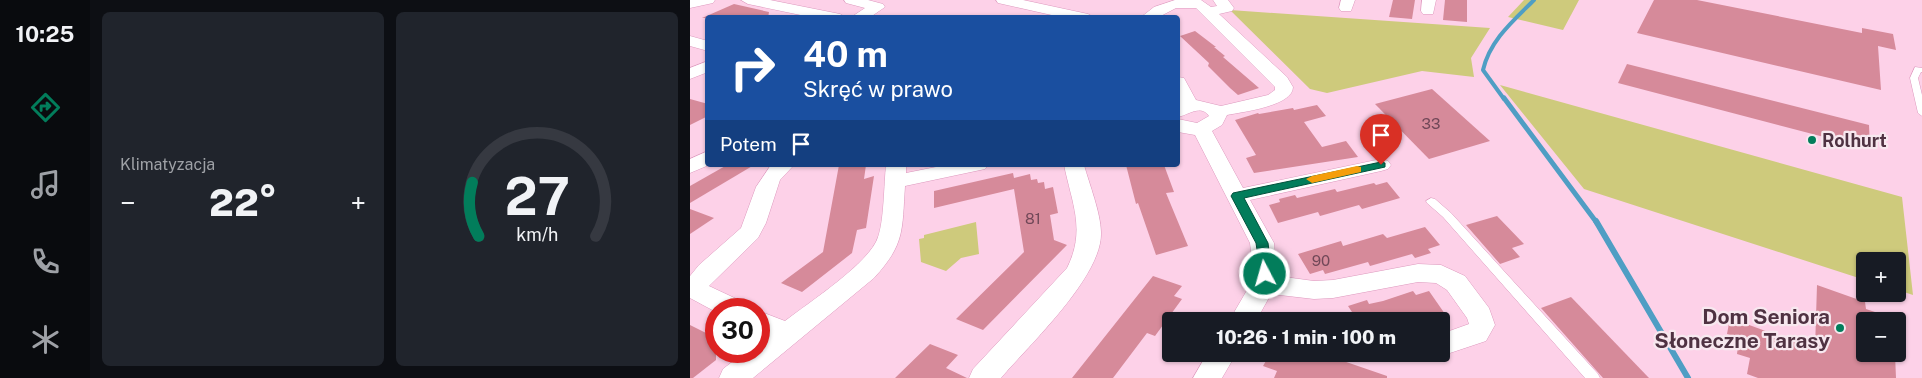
<!DOCTYPE html>
<html lang="pl">
<head>
<meta charset="utf-8">
<style>
	:root { --surface:#171b24; --page:#20242c; --text:#f1f3f6; --muted:#9ea1a6; --line:#363941; --accent:#027d5b }
	body { margin:0; font-family:"Public Sans",sans-serif; background:var(--page); color:var(--text); height:100vh; display:flex; flex-direction:column; font-size:19px; white-space:nowrap }
	* { box-sizing:border-box; margin:0 }
	p { font-size:16px; color:var(--muted) }
	.icon { flex:none; width:28px; height:28px; fill:none; stroke:currentColor; stroke-width:2; stroke-linecap:round; stroke-linejoin:round }
	.map { position:relative; flex:1; overflow:hidden }
	.side { display:flex; flex-direction:column; gap:12px; padding:12px; background:#0d0f14; width:600px }
	.side>* { flex:none }
	.guide { position:absolute; left:15px; top:15px; width:475px; height:152px; border-radius:5px; box-shadow:0 1px 4px #0004; background:#1a4fa0; color:#fff; overflow:hidden }
	.buttons { position:absolute; left:1166px; top:252px; display:grid; gap:10px }
	.buttons a { display:grid; place-items:center; width:50px; height:50px; border-radius:5px; background:var(--surface); box-shadow:0 1px 4px #0004; font-size:25px }
	.speed { position:absolute; left:15px; top:298px; display:flex; gap:10px; font-size:25px; font-weight:700; text-align:center }
	.speed>* { display:grid; place-content:center; width:65px; height:65px; border-radius:50%; background:var(--surface); box-shadow:0 1px 4px #0004; line-height:1 }
	.speed .limit { border:8px solid #d22; background:#fff; color:#111 }
	.pin { position:absolute; display:grid; place-items:center; width:42px; height:42px; color:#fff; margin:-51px -21px; border-radius:50% 50% 50% 0; rotate:-45deg; box-shadow:0 0 5px #0007 }
	.pin .icon { rotate:45deg }
	.me { position:absolute; width:55px; margin:-28px; rotate:354deg; stroke-linejoin:round; filter:drop-shadow(0 0 4px #0008) }
	.turn { display:flex; align-items:center; gap:18px; height:105px; padding:0 15px; font-size:22px }
	.turn .icon { width:65px; height:65px; stroke-width:2.5 }
	.turn b { display:block; font-size:35px; line-height:42px }
	.then { display:flex; align-items:center; height:48px; padding:0 15px; background:#0003; gap:10px; font-size:19px }
	.big { font-size:38px; font-weight:800; line-height:1.1 }
	.side .widget { flex:1; display:flex; flex-direction:column; justify-content:center; gap:8px; min-width:0; padding:0 18px; border-radius:8px; background:var(--page) }
	.side .dial { align-items:center; gap:0 }
	.dial svg { height:130px; overflow:visible; fill:none; stroke:var(--line); stroke-width:7; stroke-linecap:round; text-anchor:middle }
	.dial text { fill:var(--text); stroke:none }
	.heat { display:flex; justify-content:space-between; align-items:center; font-size:28px; direction:ltr }
	.side .tiles { flex:1; display:grid; gap:12px; grid-template-columns:repeat(2,1fr) }
	.trip { position:absolute; left:472px; top:312px; width:288px; height:50px; border-radius:5px; background:var(--surface); box-shadow:0 1px 4px #0004; font-weight:800; line-height:50px; text-align:center }
	main { display:flex; flex:1; min-height:0 }
	.dock { display:flex; flex-direction:column; width:90px; justify-content:space-around; align-items:center; background:#090b0e; color:var(--muted) }
	.dock .icon { width:35px; height:35px }
	.dock .on { color:var(--accent) }
	.dock b { font-size:22px; color:var(--text) }
	.map>svg:first-child { display:block }
	.green { fill:#ceca7c }
	.lines { fill:none; stroke-linecap:round; stroke-linejoin:round }
	.stream-far2 { stroke:#4f9ec4; stroke-width:4 }
	.stream-far1 { stroke:#4f9ec4; stroke-width:5 }
	.stream { stroke:#4f9ec4; stroke-width:6 }
	.building { fill:#d68a9a }
	.lane-casing { stroke:#dd99be; stroke-width:1 }
	.street-casing { stroke:#dd99be; stroke-width:1 }
	.lane { fill:#fff; fill-rule:evenodd }
	.street { fill:#fff; fill-rule:evenodd }
	.route { fill:#027d5b; stroke:#01513b }
	.slow { fill:#f59e0b }
	.poi-dot { fill:#027d5b; stroke:#f7e8ef; stroke-width:2 }
	.labels { text-anchor:middle; dominant-baseline:central; stroke-width:4.5; stroke-linejoin:round; paint-order:stroke }
	.number-label { font-size:15px; fill:#714858 }
	.poi-label { font-size:18px; font-weight:bold; fill:#4f3242; stroke:#f7e8ef; text-anchor:start }
	.near-poi-label { font-size:21px; font-weight:bold; fill:#4f3242; stroke:#f7e8ef; text-anchor:end }
</style>
</head>
<body>
<main>
<nav class="dock">
<b>10:25</b>
<svg class="icon on" aria-label="directions" viewBox="0 0 24 24"><path d="M12 3l9 9-9 9-9-9zM9 14v-3h6M13 9l2 2-2 2"/></svg>
<svg class="icon" aria-label="music" viewBox="0 0 24 24"><path d="M9 18V5l10-2v13"/><circle cx="6" cy="18" r="3"/><circle cx="16" cy="16" r="3"/></svg>
<svg class="icon" aria-label="phone" viewBox="0 0 24 24"><path d="M5 4h4l2 5-3 2q2 4 5 5l2-3 5 2v4C11 20 4 13 5 4z"/></svg>
<svg class="icon" aria-label="climate" viewBox="0 0 24 24"><path d="M12 3v18M4 7l16 10M4 17L20 7"/></svg>
</nav>
<section class="side">
<div class="tiles">
<div class="widget"><p>Klimatyzacja</p>
<div class="heat"><a>−</a><b class="big">22°</b><a>+</a></div>
</div>
<div class="widget dial"><svg viewBox="0 0 100 80">
<path d="M14 69A42 42 0 1 1 86 69"/>
<path d="M14 69A42 42 0 0 1 10 36" stroke="#027d5b"/>
<text x="50" y="56" font-size="32" font-weight="700">27</text>
<text x="50" y="72" font-size="11">km/h</text>
</svg></div>
</div>
</section>
<div class="map">
<svg width="1232" height="378" viewBox="0 0 1232 378">
	<rect width="100%" height="100%" fill="#fdd1e8"/>
	<!-- green -->
	<g class="green">
		<path d="M834,0H889L873,30L818,17Z"/>
		<path d="M540,10L800,28L781,58L784,77L732,71L637,93L620,89Z"/>
		<path d="M810,85L1212,197L1223,295L1208,290V261H1175V280L894,189Z"/>
		<path d="M286,222L289,254L271,258L256,271L231,262L229,239L234,238V235Z"/>
	</g>
	<g class="lines">
		<!-- stream-far2 -->
		<path class="stream-far2" d="M814,99L793,70C800,40 823,21 844,0"/>
		<!-- stream-far1 -->
		<path class="stream-far1" d="M814,98L907,223"/>
		<!-- stream -->
		<path class="stream" d="M906,221L998,378"/>
	</g>
	<!-- building -->
	<g class="building">
		<path d="M703,0H725L722,19L699,17Z"/>
		<path d="M755,0H777V22L753,20Z"/>
		<path d="M964,0H1007L1172,33V28L1203,34L1206,50L1188,46L1191,90L947,33Z"/>
		<path d="M44,4L79,12L78,18H12Z"/>
		<path d="M505,31L526,47H524L535,56L533,57L569,88L548,95L540,88L518,66L519,63L490,36Z"/>
		<path d="M937,64L1179,125L1180,149L928,83Z"/>
		<path d="M742,89L800,141L739,159L685,104Z"/>
		<path d="M0,99L18,104V116L0,125Z"/>
		<path d="M627,105L636,116L614,122L632,147L656,141L668,157L564,173L556,158L566,155L545,120L568,113L569,114L603,108L604,110Z"/>
		<path d="M37,165H64L0,203V186Z"/>
		<path d="M149,165H176L174,179L184,176L176,228L167,230L162,253L112,292L91,283L133,252Z"/>
		<path d="M436,165H474L484,192L476,193L498,246L466,255L448,203L446,204Z"/>
		<path d="M323,173L324,178L340,174L341,180L347,179L348,183L354,182L355,189L363,187L368,213L360,215L364,240L377,245L293,330L266,319L334,252L324,189L244,208V191Z"/>
		<path d="M697,182L710,198L672,209L669,205L630,216L628,212L588,223L579,205L590,202L589,199L605,195L607,198L645,189L647,192L684,183L686,185Z"/>
		<path d="M0,209L24,218L0,234Z"/>
		<path d="M807,216L834,244L822,248L830,257L810,264L776,225Z"/>
		<path d="M735,227L750,245L738,249L741,253L725,258L722,254L680,266L678,262L635,274L633,270L620,274L608,254L651,241L653,246L693,234L697,238Z"/>
		<path d="M463,276L492,286L484,296L492,299L465,336L457,333L423,378H382Z"/>
		<path d="M1127,285L1175,302L1176,309L1206,319L1205,321H1175V354H1205L1206,378H1068L1057,374L1060,358L1047,354L1049,338L1037,334L1040,318L1125,349Z"/>
		<path d="M723,291L726,295L739,291L755,314L733,321H668L658,306L677,300L679,304L693,301Z"/>
		<path d="M881,297L959,378H913L851,308Z"/>
		<path d="M0,325L26,338V360L3,378H0Z"/>
		<path d="M240,344L268,355L256,368L277,378H205Z"/>
		<path d="M580,354H633L697,376V378H584L587,371L573,366Z"/>
	</g>
	<g class="lines">
		<defs>
			<g id="lane">
				<path d="M1225,67L1232,68V72H1231L1228,78L1232,95V116L1228,113L1220,78Z"/>
				<path d="M741,198L745,199L761,213L908,374L910,378H895L753,217L737,203L736,201Z"/>
			</g>
			<g id="street">
				<path d="M0,0H25L23,3L0,8Z"/>
				<path d="M51,0H80L150,14L157,18H125L58,4Z"/>
				<path d="M154,0H178L193,4L195,7L179,18H160L175,8L156,3Z"/>
				<path d="M306,0H333L398,14L405,18H375L308,3Z"/>
				<path d="M485,0H511L521,7L527,6L523,0H538L544,8L542,11L529,14L597,77L603,87C603,106 552,112 537,115L532,125L522,131L553,188L691,159L698,161L701,165L698,169L691,171L560,200L584,243L587,276L624,281L643,280L728,264L751,265L775,276L799,308L805,325L796,341L751,356L744,354H751V334L779,324L777,318L757,290L746,283L728,282L643,298L624,299L581,294L566,321H539L560,285L563,268L560,243L505,135L488,132V119L507,123L519,116C511,104 498,115 488,117V104L490,103L488,99V77L494,78L506,100L531,106L578,95L585,90V87L506,8H486L467,18H450L464,7Z"/>
				<path d="M651,0H665L661,11H651L649,8Z"/>
				<path d="M732,0H746L743,14H733L731,11Z"/>
				<path d="M0,36L18,41V51L0,46Z"/>
				<path d="M18,61V72L0,79V68Z"/>
				<path d="M18,151L19,165L0,173V159Z"/>
				<path d="M81,165H104L90,180L76,223L68,238L19,286L53,302L57,309H26V312L0,298V276L9,265L51,228L66,187Z"/>
				<path d="M196,165H216V173L256,165H298L295,169L215,186C212,231 215,244 184,278L63,378H29L33,369L56,351H69V342L76,336L69,333V311L95,321C118,303 180,263 188,237C194,221 194,184 196,165Z"/>
				<path d="M374,165H394C399,183 411,214 411,232C413,276 339,345 311,378H279L283,369L377,268C396,230 382,204 374,165Z"/>
				<path d="M517,354H546L532,378H503Z"/>
			</g>
		</defs>
		<!-- lane casing -->
		<use href="#lane" class="lane-casing"/>
		<!-- street casing -->
		<use href="#street" class="street-casing"/>
		<!-- lane -->
		<use href="#lane" class="lane"/>
		<!-- street -->
		<use href="#street" class="street"/>
	</g>
	<!-- route -->
	<path class="route" d="M691,162L695,163V167L554,198L578,243L582,274L580,277H571L566,243L541,196L543,193Z"/>
	<!-- slow -->
	<path class="slow" d="M667,166L671,167V172L622,183L616,179L622,176Z"/>
	<!-- markers -->
	<g class="poi-dot">
		<circle cx="1122" cy="140" r="5"/>
		<circle cx="1150" cy="328" r="5"/>
	</g>
	<g class="labels">
		<!-- number labels -->
		<g class="number-label">
			<text x="741" y="123">33</text>
			<text x="343" y="218">81</text>
			<text x="631" y="260">90</text>
		</g>
		<!-- poi labels -->
		<g class="poi-label">
			<text x="1132" y="140">Rolhurt</text>
		</g>
		<!-- near-poi labels -->
		<g class="near-poi-label">
			<text x="1140" y="316">Dom Seniora<tspan x="1140" dy="24">Słoneczne Tarasy</tspan></text>
		</g>
	</g>
</svg>
<div class="buttons">
<a>+</a>
<a>−</a>
</div>
<div class="speed"><div class="limit">30</div></div>
<div class="pin" style="left:691px;top:165px;background:#d93025"><svg class="icon" aria-label="arrive" viewBox="0 0 24 24"><path d="M6 21V4h12l-3 4 3 4H6"/></svg></div>
<svg class="me" style="left:575px;top:274px" viewBox="-20 -20 40 40"><circle r="17" fill="#027d5b" stroke="#fff" stroke-width="3"/><path d="M0-11L8 9 0 5-8 9z" fill="#fff"/></svg>
<div class="trip">10:26 · 1 min · 100 m</div>
<div class="guide">
<div class="turn"><svg class="icon" aria-label="right" viewBox="0 0 24 24"><path d="M7 20v-9h11M14 6l5 5-5 5"/></svg><div><b>40 m</b>Skręć w prawo</div></div>
<div class="then">Potem<svg class="icon" aria-label="arrive" viewBox="0 0 24 24"><path d="M6 21V4h12l-3 4 3 4H6"/></svg></div>
</div>
</div>
</main>
</body>
</html>
